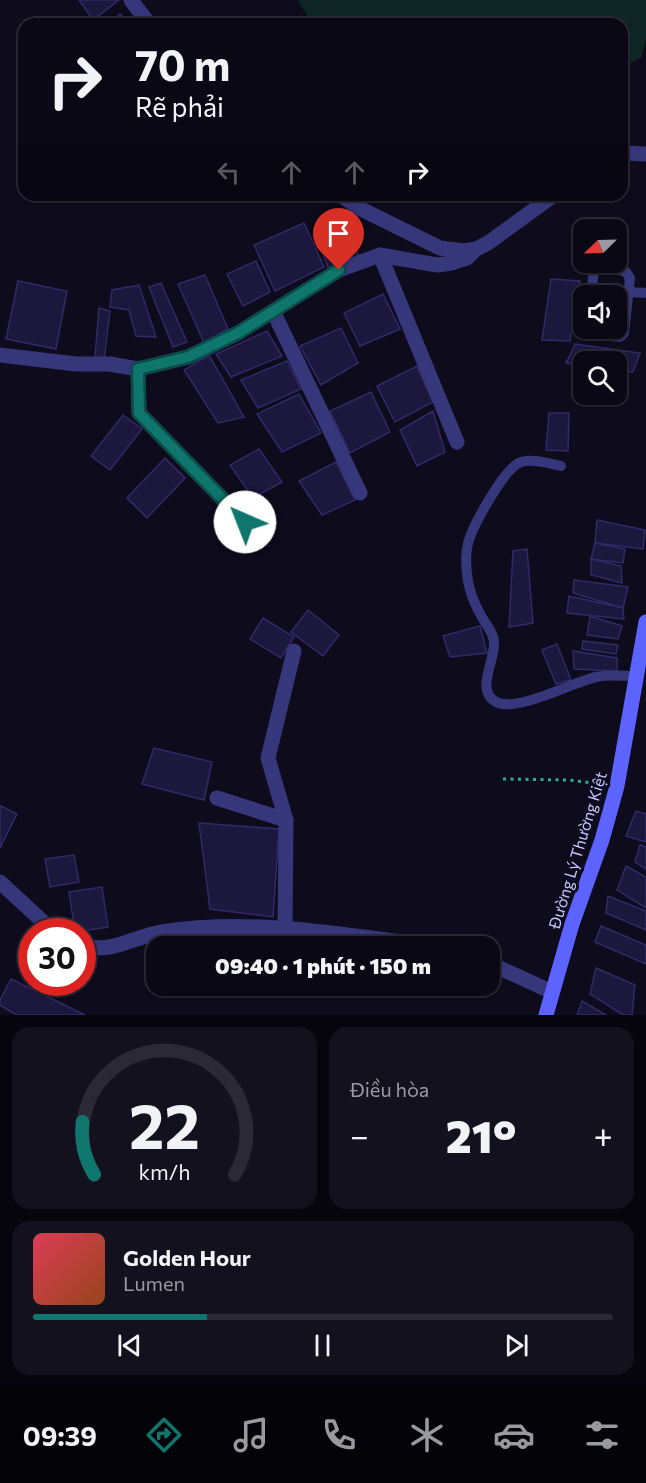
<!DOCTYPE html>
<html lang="vi">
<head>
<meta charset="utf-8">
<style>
	:root { --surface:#0a0815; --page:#13111e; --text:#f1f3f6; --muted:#999aa0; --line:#2a2934; --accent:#0f766e }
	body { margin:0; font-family:Commissioner,sans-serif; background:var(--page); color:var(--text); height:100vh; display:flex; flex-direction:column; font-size:22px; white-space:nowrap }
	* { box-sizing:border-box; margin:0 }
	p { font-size:20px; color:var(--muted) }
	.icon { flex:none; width:33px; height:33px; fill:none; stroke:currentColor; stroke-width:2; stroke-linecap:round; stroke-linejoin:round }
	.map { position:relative; height:1015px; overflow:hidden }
	.drawer { display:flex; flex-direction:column; gap:12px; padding:12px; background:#06040c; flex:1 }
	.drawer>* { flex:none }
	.hud { position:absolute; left:18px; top:18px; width:610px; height:183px; border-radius:18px; box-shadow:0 2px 4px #0004,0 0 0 2px var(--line); background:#0a0815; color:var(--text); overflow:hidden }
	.needle { width:39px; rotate:247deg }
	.tools { position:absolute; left:573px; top:219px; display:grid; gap:12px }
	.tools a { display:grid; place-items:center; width:54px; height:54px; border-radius:12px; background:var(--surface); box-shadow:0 2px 4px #0004,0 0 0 2px var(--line); font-size:30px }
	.speed { position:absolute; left:18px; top:918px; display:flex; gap:12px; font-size:30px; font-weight:700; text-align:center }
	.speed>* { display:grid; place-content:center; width:78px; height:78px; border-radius:50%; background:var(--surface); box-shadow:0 2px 4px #0004,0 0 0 2px var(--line); line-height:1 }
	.speed .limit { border:9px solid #d22; background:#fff; color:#111 }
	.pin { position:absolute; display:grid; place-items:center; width:51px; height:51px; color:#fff; margin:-62px -26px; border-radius:50% 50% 50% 0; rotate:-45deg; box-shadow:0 0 6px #0007 }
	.pin .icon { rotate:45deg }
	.me { position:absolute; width:66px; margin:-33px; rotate:316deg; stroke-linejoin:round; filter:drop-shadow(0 0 4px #0008) }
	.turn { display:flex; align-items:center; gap:21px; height:126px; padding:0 18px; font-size:27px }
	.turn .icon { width:78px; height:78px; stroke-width:2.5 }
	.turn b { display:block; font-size:42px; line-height:51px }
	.lanes { display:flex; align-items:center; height:57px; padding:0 18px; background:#0003; justify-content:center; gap:30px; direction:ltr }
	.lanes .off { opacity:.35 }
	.big { font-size:45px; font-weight:800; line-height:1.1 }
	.drawer .card { flex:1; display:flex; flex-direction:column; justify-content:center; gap:9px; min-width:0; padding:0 21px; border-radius:18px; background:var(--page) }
	.drawer .dial { align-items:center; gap:0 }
	.dial svg { height:156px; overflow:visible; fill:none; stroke:var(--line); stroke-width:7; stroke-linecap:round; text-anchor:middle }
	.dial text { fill:var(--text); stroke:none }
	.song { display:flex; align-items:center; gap:18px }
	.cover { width:72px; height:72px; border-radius:9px; background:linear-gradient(135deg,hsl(350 70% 55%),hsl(20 70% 35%)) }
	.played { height:6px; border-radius:3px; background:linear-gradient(90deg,var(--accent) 30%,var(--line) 30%) }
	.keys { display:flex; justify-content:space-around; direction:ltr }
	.heat { display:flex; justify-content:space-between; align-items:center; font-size:33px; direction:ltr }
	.drawer .tiles { flex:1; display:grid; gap:12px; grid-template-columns:1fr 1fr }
	.card:last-child { grid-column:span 2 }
	.trip { position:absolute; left:146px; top:936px; width:354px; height:60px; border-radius:18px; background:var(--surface); box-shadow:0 2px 4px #0004,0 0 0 2px var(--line); font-weight:800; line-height:60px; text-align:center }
	.tabs { display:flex; height:96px; justify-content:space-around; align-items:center; background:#040308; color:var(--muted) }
	.tabs .icon { width:42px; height:42px }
	.tabs .on { color:var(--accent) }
	.tabs b { font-size:27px; color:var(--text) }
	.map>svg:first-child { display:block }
	.green { fill:#0e2523 }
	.building { fill:#1c173c; stroke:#322968; stroke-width:1.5 }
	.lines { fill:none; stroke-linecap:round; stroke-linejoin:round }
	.path { stroke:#2cac9d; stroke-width:3; stroke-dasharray:3 4.5; stroke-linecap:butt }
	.lane { stroke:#36377b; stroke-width:10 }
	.street { stroke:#36377b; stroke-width:15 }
	.secondary { stroke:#5d63ff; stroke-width:15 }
	.route-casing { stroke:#0a4d48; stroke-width:15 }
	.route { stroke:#0f766e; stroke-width:10 }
	.labels { text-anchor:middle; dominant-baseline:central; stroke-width:6; stroke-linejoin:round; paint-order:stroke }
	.street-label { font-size:16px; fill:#c9c6ff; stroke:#0d0b1c }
</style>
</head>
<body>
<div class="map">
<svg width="646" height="1015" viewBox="0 0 646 1015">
	<rect width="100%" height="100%" fill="#0d0b1c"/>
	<!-- green -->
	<path class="green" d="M298,0H646V39L641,58L623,67L622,24H312Z"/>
	<!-- building -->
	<g class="building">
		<path d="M79,0H119L93,20Z"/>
		<path d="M120,14L129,24H110Z"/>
		<path d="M304,223L324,267L275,291L254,245Z"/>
		<path d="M353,239L359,258L329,270L322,251Z"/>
		<path d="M256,261L270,292L243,306L227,274Z"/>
		<path d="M205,275L228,329L204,343L178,284Z"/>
		<path d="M551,279L580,281L570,341L542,340Z"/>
		<path d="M18,281L67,291L56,349L6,339Z"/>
		<path d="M161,283L187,342L173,347L149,287Z"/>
		<path d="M139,285L156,337L136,336L129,310L110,307L112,290Z"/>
		<path d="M383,294L400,329L360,346L344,313Z"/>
		<path d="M99,308L110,311L104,360L95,356Z"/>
		<path d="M341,328L358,363L321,385L300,346Z"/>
		<path d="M267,331L282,356L231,377L216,354Z"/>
		<path d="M575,344L640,353L633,372L616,370V362H584V365L566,363Z"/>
		<path d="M209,355L244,417L218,423L184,370Z"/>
		<path d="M287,361L301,389L258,408L241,380Z"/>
		<path d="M417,366L433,402L395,422L377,386Z"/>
		<path d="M371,392L390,432L350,453L330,411Z"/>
		<path d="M299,394L321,433L282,452L257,414Z"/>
		<path d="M433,411L445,452L417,466L400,430Z"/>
		<path d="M549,413H569L568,451L546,450Z"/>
		<path d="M123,415L142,429L110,470L91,456Z"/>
		<path d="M259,449L282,482L253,498L230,465Z"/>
		<path d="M165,458L185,478L147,518L127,498Z"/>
		<path d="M336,462L355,500L322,515L299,481Z"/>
		<path d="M597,520L645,530L643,549L595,543Z"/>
		<path d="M595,543L625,549L623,563L591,559Z"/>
		<path d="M527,549L533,623L509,627L513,551Z"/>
		<path d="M591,559L621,566L622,583L591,575Z"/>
		<path d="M574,580L628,587L623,608L573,593Z"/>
		<path d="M569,596L623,608L624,619L567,613Z"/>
		<path d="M308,610L339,635L323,656L291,632Z"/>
		<path d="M590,616L622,626L618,639L587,635Z"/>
		<path d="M263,618L294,637L281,658L250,639Z"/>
		<path d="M480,626L487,653L450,657L443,636Z"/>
		<path d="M583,641L618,645L616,654L582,649Z"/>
		<path d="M557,644L571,680L556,684L542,650Z"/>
		<path d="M573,651L617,658V671L574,669Z"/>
		<path d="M154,748L212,762L204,800L142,784Z"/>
		<path d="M1,806L17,814L0,848V808Z"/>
		<path d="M636,811L646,814V842L626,836Z"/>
		<path d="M199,823L279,829L273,917L210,909Z"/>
		<path d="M640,845L646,847V869L635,862Z"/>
		<path d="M74,855L79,882L50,887L45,859Z"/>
		<path d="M626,866L646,877V908L617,890Z"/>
		<path d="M102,887L108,927L75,932L69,892Z"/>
		<path d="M608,896L646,911V930L606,913Z"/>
		<path d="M601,926L646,945V964L595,942Z"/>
		<path d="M247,935L249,946H230L228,938Z"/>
		<path d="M596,968L635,985L632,1015H623L590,994Z"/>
		<path d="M11,979L85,1015H16L0,1005V1000Z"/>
		<path d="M582,1001L606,1015H577Z"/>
	</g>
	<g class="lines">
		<!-- path -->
		<path class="path" d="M503,779L569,780L601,784"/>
		<!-- lane -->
		<g class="lane">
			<path d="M629,292L646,293"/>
			<path d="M588,328L590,334L620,337L624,333L630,278L625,271L599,267L594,269L591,296"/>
			<path d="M561,466C550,464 532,458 521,462C505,467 474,524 469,540C465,552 466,569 468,581C470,593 477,609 483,619C488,628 494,633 494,643C495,661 475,691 496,702C516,713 573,682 596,677C609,674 624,676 637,676"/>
		</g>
		<!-- street -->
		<g class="street">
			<path d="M131,0L149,24"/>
			<path d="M622,153L646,154"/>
			<path d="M341,195L357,207L440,248L464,251L476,249L488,243L554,195"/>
			<path d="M380,255L457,442"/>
			<path d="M273,311L360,493"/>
			<path d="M0,355L76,364H110L138,369L188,357L238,333L339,270L380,255L437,265L452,263L467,258L476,249"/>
			<path d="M138,369L139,413L245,522"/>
			<path d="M217,798L286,820"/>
			<path d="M0,882L54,932"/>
			<path d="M285,929L286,820L268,758L294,651"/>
			<path d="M82,945C110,955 135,936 162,932C251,918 342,934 431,946"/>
			<path d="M489,963L552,992"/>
		</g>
		<!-- secondary -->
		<path class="secondary" d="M546,1015L572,924L602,840L617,786L646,622"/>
	</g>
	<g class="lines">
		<defs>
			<path id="route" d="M245,522L139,413L138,369L188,357L238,333L339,270"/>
		</defs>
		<!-- route casing -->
		<use href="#route" class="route-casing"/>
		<!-- route -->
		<use href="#route" class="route"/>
	</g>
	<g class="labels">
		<!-- street labels -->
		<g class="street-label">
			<text transform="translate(577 850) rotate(-73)">Đường Lý Thường Kiệt</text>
		</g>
	</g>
</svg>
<div class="tools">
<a><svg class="needle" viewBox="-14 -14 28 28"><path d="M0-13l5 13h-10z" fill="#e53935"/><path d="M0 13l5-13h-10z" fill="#999aa0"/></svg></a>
<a><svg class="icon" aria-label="sound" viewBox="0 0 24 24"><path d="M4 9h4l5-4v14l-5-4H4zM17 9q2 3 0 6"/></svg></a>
<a><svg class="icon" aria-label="search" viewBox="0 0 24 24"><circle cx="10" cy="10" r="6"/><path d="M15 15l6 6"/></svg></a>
</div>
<div class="speed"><div class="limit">30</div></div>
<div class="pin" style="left:339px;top:270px;background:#d93025"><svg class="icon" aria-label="arrive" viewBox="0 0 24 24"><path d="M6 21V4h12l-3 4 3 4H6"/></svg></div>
<svg class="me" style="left:245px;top:522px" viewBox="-20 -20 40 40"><circle r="19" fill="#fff"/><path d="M0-13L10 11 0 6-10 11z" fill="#0f766e"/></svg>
<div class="trip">09:40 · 1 phút · 150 m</div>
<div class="hud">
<div class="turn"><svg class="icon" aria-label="right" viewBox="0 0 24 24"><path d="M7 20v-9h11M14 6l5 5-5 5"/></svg><div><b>70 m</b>Rẽ phải</div></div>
<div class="lanes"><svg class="icon off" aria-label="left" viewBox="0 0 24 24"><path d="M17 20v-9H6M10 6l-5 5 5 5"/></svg><svg class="icon off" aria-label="ahead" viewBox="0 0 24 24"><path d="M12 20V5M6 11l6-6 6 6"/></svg><svg class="icon off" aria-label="ahead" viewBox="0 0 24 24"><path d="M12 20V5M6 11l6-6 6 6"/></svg><svg class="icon" aria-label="right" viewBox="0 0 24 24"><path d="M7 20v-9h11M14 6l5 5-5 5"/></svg></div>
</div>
</div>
<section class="drawer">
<div class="tiles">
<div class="card dial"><svg viewBox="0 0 100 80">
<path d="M14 69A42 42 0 1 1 86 69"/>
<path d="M14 69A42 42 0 0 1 8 42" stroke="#0f766e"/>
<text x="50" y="56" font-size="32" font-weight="700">22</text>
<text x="50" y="72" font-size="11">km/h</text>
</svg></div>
<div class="card"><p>Điều hòa</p>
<div class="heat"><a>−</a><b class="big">21°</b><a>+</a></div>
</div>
<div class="card">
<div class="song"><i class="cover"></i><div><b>Golden Hour</b><p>Lumen</p></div></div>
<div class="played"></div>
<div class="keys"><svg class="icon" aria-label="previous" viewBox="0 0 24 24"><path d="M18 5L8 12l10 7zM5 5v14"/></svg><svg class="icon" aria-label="pause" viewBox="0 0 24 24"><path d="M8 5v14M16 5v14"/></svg><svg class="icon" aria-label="next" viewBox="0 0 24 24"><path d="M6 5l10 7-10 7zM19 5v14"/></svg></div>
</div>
</div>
</section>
<nav class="tabs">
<b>09:39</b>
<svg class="icon on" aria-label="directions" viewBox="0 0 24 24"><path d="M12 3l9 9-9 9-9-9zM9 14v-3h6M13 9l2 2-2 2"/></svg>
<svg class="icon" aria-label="music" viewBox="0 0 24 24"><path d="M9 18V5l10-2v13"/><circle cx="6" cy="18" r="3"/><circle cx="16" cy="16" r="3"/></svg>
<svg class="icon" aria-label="phone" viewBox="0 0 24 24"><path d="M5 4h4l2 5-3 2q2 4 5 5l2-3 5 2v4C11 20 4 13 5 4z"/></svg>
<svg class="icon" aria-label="climate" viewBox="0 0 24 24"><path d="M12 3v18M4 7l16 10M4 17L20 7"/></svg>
<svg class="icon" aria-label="car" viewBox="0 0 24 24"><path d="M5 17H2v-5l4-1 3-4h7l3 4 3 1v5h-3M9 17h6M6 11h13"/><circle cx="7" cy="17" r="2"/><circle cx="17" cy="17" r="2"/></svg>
<svg class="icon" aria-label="filters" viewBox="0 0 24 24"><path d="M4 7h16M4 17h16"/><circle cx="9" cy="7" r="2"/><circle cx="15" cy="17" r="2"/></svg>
</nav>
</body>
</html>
